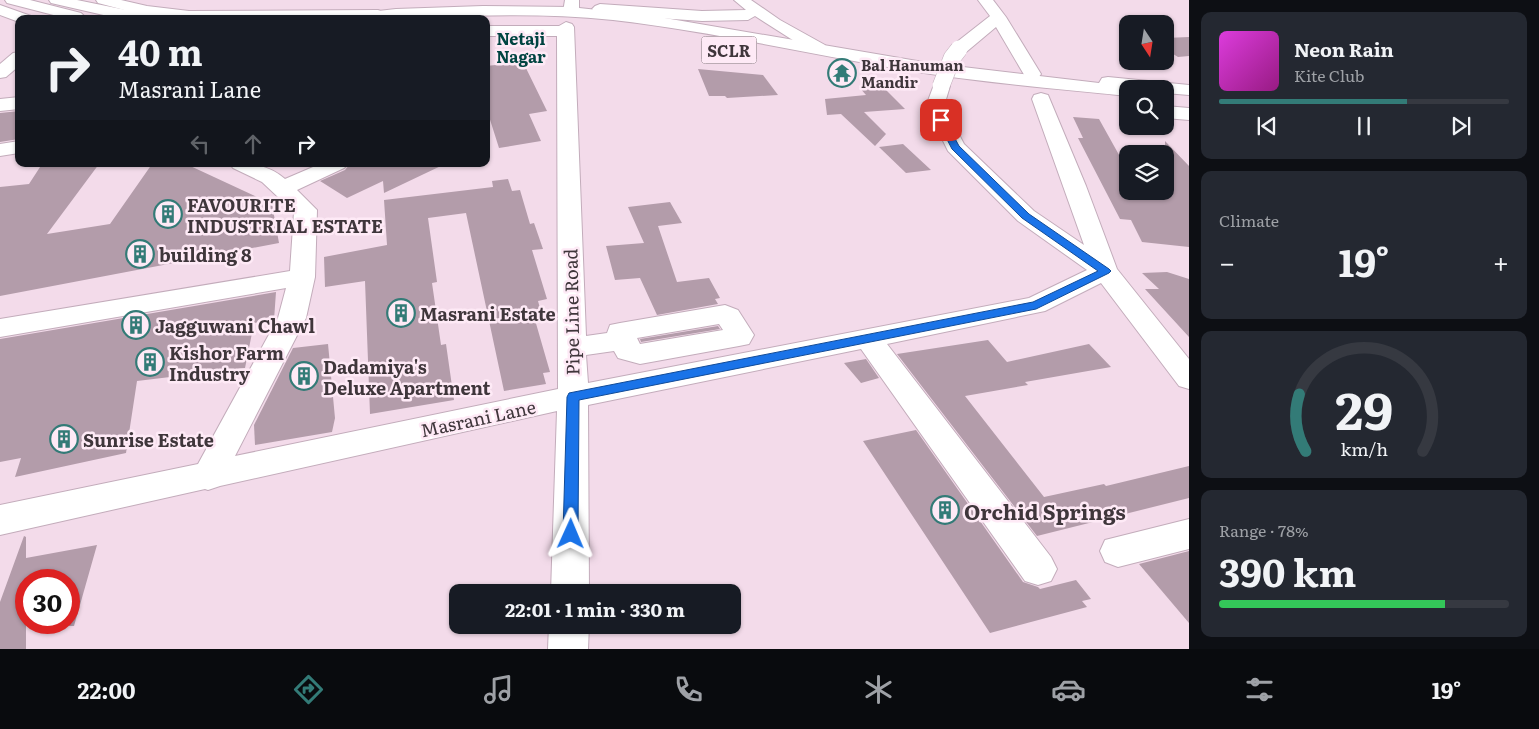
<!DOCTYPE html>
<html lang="en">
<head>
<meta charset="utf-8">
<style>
	:root { --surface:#171b24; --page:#242831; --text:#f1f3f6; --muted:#9ea1a6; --line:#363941; --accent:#337b77 }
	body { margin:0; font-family:Literata,serif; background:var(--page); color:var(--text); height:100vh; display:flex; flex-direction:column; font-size:19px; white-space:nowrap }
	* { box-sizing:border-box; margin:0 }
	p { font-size:16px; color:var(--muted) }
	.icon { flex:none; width:28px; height:28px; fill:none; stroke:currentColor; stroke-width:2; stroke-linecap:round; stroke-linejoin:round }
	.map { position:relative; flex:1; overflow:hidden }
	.panel { display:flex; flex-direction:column; gap:12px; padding:12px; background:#0d0f14; width:350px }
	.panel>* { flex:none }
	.top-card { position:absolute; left:15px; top:15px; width:475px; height:152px; border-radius:10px; box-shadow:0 1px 4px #0004; background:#171b24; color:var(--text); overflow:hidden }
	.needle { width:32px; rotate:168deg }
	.fabs { position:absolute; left:1119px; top:15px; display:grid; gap:10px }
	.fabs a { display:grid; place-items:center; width:55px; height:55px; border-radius:10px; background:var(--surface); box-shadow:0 1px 4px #0004; font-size:25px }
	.speed { position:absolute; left:15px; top:569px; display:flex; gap:10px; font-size:25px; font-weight:700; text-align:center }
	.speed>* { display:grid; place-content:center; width:65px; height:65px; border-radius:50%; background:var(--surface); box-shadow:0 1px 4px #0004; line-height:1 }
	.speed .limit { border:8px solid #d22; background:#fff; color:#111 }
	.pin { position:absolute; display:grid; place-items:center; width:42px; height:42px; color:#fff; margin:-21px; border-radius:10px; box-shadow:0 2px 8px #0006 }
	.me { position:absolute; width:55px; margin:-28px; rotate:1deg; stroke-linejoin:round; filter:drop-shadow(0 0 4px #0008) }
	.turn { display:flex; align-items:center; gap:18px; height:105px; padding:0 20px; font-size:22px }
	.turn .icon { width:65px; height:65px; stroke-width:2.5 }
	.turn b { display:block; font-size:35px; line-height:42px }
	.lanes { display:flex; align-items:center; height:48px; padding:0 20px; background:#0003; justify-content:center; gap:25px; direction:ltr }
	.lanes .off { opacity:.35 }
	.big { font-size:38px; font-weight:700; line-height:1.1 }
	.panel .card { flex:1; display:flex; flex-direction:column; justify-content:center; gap:8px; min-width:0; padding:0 18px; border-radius:10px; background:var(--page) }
	.panel .dial { align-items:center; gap:0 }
	.dial svg { height:130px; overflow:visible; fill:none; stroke:var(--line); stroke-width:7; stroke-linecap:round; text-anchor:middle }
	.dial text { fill:var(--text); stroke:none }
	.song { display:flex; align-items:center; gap:15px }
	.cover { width:60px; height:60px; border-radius:8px; background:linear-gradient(135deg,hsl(300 70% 55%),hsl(310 70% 35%)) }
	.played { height:5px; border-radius:2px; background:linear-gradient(90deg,var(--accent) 65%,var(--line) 65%) }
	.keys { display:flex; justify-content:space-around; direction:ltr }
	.heat { display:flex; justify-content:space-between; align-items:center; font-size:28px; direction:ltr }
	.charge { height:8px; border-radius:4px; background:linear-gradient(90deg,#34c759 78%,var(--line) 0) }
	.trip { position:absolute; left:449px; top:584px; width:292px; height:50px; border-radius:10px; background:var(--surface); box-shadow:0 1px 4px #0004; font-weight:700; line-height:50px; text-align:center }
	.tab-bar { display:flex; height:80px; justify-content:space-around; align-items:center; background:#090b0e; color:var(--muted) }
	.tab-bar .icon { width:35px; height:35px }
	.tab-bar .selected { color:var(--accent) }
	.tab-bar b { font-size:22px; color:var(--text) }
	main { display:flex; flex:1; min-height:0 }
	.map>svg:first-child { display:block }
	.building { fill:#b39caa }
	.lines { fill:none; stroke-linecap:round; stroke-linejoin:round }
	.minor-casing { stroke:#c3acbb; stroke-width:2 }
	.highway-casing { stroke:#c3acbb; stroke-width:2 }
	.minor { fill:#fff; fill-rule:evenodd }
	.highway { fill:#fff; fill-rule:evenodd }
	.minor-bridge-casing { stroke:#c3acbb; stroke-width:18; stroke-linecap:butt }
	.minor-bridge { stroke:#fff; stroke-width:17 }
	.route { fill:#1a73e8; stroke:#114b97 }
	.labels { text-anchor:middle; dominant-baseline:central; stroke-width:5; stroke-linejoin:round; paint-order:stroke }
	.far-poi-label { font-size:15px; font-weight:bold; fill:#3f363b; stroke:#feeaf6; text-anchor:start }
	.far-neighbourhood-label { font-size:16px; font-weight:bold; fill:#004441; stroke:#feeaf6 }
	.shield { fill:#feeaf6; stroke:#786c73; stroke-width:1 }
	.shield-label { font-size:16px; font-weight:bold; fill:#3f363b }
	.poi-label { font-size:18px; font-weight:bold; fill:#3f363b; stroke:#feeaf6; text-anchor:start }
	.street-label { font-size:18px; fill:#3f363b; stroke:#feeaf6 }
	.near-poi-label { font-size:21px; font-weight:bold; fill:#3f363b; stroke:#feeaf6; text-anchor:start }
</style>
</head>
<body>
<main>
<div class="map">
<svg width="1189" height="649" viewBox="0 0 1189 649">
	<rect width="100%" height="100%" fill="#f3dbea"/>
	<!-- building -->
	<g class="building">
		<path d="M1189,37V56L1178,57L1165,49V38Z"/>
		<path d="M523,62L547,111L529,114L541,141L499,148L486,107V66Z"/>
		<path d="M698,69L763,75L778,95L727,98L725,96H709Z"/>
		<path d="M881,85L905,109L864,112L886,134L875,146L841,114L827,115L825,99L866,95L859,87Z"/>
		<path d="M19,111V139L0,142V113Z"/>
		<path d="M1073,117L1099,119L1128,171V191H1165V141L1189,166V247L1142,242L1131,220L1120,219L1078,138H1083Z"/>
		<path d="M903,144L931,170L906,173L879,147Z"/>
		<path d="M42,164H99L47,234L110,224L152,164H186L272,204L279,243L0,296V187L29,184Z"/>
		<path d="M350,164H445L384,193L383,181L347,198L320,181L345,170Z"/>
		<path d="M508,179L512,191L520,190L530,224L534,223L543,249L532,250L547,299L538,301L543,319L535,320L550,372L543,373L546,384L504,391L466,213L428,218L437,282L432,283L441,345L446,344L454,400L370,414L365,281L325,287L324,257L387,245L384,200L493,187L492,181Z"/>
		<path d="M670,202L682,223L658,226L677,282L709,278L720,298L715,299L718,304L657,315L640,278L615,280L606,246L644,243L628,207Z"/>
		<path d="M1167,272L1189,279V337L1145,289H1159L1142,273Z"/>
		<path d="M276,292L274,320L254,323L245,368L137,381L126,453L15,477L21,458L0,462V339Z"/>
		<path d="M718,326L720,329L641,342L640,339Z"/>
		<path d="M988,340L1007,362L1089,344L1111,367L1025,382L1028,385L965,396L1044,497L1104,484L1106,486L1189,466V498L1037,536L897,354Z"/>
		<path d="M328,344L335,418L332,432L255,445L254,425L293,348Z"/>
		<path d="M866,359L879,378L861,383L844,363Z"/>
		<path d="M916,430L1023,582L1038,587L1040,589L1076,580L1091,599L1082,601L1087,607L990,633L863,441Z"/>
		<path d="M24,536L26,537V558L97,545L74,626H69V580H26V649H0V602Z"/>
		<path d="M1189,551V623L1139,564Z"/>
	</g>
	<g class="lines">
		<defs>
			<g id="minor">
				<path d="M96,0H121L147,6L189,11L378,10L383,12L386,15L381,19H174L147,16L98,3Z"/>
				<path d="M565,0H579V12L576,15H566L563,12Z"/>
				<path d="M734,0H751L780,20L825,45L827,49L825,53H813L755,16L748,20L702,21L600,14L595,12L592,9L595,6L600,4L702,11L746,10Z"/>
				<path d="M978,0H993L1006,17L1041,74L1038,78L1032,79L1026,78L996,27L965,53H953L951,49L953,45L990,16Z"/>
				<path d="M0,5L31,16L34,19H19V22L0,15Z"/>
				<path d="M566,22L572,24L574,27L586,336L607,333L610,325L620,323L725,305L738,310L754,335L749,344L739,346L640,364L618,358L614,351L586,355L588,383L1029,298L1087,270L1018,221L948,151L926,106L935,82L941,81L947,82L950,86L944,106L964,144L1034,211L1084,245L1032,99L1034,95L1041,93L1048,95L1086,186L1117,269L1189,359V389L1179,386L1101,283L1045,311L887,344L1051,557L1057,569L1051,581L1038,585L1025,581L861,349L588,405L589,592H551L557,411L220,486L208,490L205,489L0,535V505L198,464L278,318L286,288L0,337V319L290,271L294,212L262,182L233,168L230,164C251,164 268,164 285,179L320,164H348L344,168L297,190L317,210L315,277L306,318L235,456L558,389L557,36H486V26H559ZM719,324L723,330L640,344L637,338Z"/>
				<path d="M19,52V66L6,77L0,78V64L13,53Z"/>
				<path d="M19,97V109L0,111V99Z"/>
				<path d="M19,141V153L0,156V144Z"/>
				<path d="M1189,519V549L1118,567L1105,562L1100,551L1105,540Z"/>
				<path d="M549,625H589L588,649H548Z"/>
			</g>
			<g id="highway">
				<path d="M5,0H30L81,13L84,16L82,19H69L7,3Z"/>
				<path d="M49,0H77L121,9L159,14L164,16L167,19H121L51,3Z"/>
				<path d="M483,6L570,7L653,16L929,63L1099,83L1102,78L1108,77L1189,85V95L1165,93V89H1128V96C1051,88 975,82 899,69C804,53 709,31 613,20C519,10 425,19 330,19L333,16L396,9Z"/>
				<path d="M1165,106L1189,108V120L1165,118Z"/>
			</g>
		</defs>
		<!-- minor casing -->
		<use href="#minor" class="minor-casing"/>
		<!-- highway casing -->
		<use href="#highway" class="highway-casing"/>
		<!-- minor -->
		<use href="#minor" class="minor"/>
		<!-- highway -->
		<use href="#highway" class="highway"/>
		<defs>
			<path id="minor-bridge" d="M941,86L952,58L959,49"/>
		</defs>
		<!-- minor-bridge casing -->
		<use href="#minor-bridge" class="minor-bridge-casing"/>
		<!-- minor-bridge -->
		<use href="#minor-bridge" class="minor-bridge"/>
	</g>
	<!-- route -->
	<path class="route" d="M941,117L945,120L959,146L1029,214L1109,269L1111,271L1109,273L1036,309L579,400L578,534L576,538L571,540L565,538L563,534L567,397L569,393L1033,302L1098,271L1022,218L952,149L937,120Z"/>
	<!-- icons -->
	<defs>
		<symbol id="temple-ring" viewBox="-11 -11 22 22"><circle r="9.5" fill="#feeaf6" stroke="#337b77" stroke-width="1.5"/><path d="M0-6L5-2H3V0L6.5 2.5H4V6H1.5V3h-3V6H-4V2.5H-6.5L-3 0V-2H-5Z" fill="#337b77"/></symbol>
		<symbol id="building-ring" viewBox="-11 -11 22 22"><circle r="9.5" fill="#feeaf6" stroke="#337b77" stroke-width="1.5"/><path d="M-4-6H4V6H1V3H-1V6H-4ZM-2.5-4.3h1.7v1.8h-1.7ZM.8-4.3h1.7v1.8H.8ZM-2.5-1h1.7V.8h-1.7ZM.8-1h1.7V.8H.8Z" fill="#337b77"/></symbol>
	</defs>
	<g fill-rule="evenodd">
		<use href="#temple-ring" x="826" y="57" width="32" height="32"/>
		<use href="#building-ring" x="152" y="198" width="32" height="32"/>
		<use href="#building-ring" x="124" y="238" width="32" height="32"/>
		<use href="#building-ring" x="385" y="297" width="32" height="32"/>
		<use href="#building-ring" x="120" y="309" width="32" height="32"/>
		<use href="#building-ring" x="134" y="346" width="32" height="32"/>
		<use href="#building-ring" x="288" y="360" width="32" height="32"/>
		<use href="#building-ring" x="48" y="423" width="32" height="32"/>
		<use href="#building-ring" x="929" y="494" width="32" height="32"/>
	</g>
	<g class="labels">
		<!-- far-poi labels -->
		<g class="far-poi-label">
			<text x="861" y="64">Bal Hanuman<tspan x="861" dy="17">Mandir</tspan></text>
		</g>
		<!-- far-neighbourhood labels -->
		<g class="far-neighbourhood-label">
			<text x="521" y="38">Netaji<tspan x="521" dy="18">Nagar</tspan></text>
		</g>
		<!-- shield labels -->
		<rect class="shield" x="701.5" y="36.5" width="55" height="27" rx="4"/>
		<g class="shield-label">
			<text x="729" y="50">SCLR</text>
		</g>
		<!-- poi labels -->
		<g class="poi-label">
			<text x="187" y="204">FAVOURITE<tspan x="187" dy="21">INDUSTRIAL ESTATE</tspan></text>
			<text x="159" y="254">building 8</text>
			<text x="420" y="313">Masrani Estate</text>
			<text x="155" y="325">Jagguwani Chawl</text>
			<text x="169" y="352">Kishor Farm<tspan x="169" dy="21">Industry</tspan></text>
			<text x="323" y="366">Dadamiya's<tspan x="323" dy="21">Deluxe Apartment</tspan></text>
			<text x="83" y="439">Sunrise Estate</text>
		</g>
		<!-- street labels -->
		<g class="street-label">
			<text transform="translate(571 312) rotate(-91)">Pipe Line Road</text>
			<text transform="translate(478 418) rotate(-12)">Masrani Lane</text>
		</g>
		<!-- near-poi labels -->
		<g class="near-poi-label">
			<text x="964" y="510">Orchid Springs</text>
		</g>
	</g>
</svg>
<div class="fabs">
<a><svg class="needle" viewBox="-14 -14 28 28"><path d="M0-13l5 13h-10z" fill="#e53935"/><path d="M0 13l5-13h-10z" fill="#9ea1a6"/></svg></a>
<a><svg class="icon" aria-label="search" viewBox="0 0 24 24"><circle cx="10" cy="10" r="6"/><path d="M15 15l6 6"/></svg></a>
<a><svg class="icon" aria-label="layers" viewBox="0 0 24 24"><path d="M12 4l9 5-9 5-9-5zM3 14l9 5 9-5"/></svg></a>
</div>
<div class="speed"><div class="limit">30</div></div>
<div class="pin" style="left:941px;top:120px;background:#d93025"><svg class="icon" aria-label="arrive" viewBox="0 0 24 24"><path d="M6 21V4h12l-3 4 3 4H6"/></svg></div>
<svg class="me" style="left:571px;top:534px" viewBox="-20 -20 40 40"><path d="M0-17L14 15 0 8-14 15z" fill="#1a73e8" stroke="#fff" stroke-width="4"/></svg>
<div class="trip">22:01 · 1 min · 330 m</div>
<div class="top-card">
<div class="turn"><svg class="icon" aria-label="right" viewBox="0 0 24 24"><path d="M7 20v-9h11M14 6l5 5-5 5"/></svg><div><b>40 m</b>Masrani Lane</div></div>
<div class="lanes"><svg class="icon off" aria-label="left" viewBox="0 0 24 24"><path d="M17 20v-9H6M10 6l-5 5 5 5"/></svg><svg class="icon off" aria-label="ahead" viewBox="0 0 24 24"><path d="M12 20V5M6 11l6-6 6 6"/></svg><svg class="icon" aria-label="right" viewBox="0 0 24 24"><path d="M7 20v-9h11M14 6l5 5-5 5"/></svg></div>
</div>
</div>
<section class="panel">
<div class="card">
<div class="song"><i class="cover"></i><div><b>Neon Rain</b><p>Kite Club</p></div></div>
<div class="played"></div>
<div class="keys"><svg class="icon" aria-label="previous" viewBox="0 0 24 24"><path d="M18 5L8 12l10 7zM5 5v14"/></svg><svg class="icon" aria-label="pause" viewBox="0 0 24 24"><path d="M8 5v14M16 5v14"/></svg><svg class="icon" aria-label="next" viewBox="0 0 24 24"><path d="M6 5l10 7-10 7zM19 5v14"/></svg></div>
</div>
<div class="card"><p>Climate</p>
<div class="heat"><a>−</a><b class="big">19°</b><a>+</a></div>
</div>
<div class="card dial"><svg viewBox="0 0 100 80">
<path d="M14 69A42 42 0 1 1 86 69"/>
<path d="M14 69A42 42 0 0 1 10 34" stroke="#337b77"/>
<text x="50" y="56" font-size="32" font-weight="700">29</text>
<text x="50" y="72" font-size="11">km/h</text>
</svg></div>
<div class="card"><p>Range · 78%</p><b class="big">390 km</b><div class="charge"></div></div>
</section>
</main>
<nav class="tab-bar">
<b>22:00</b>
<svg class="icon selected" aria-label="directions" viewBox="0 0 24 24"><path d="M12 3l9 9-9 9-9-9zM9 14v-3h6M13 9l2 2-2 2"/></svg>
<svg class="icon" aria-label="music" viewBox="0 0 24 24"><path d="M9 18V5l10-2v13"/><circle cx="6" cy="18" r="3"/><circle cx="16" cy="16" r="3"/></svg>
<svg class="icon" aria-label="phone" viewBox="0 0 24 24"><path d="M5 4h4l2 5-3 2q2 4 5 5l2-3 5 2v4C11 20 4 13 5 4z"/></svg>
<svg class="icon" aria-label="climate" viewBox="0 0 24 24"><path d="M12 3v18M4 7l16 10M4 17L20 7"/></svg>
<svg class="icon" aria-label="car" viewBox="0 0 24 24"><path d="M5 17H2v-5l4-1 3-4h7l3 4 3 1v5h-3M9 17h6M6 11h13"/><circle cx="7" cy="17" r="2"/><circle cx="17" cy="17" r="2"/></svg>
<svg class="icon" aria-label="filters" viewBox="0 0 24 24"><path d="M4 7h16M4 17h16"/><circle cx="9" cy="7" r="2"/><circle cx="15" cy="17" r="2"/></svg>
<b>19°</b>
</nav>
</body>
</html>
